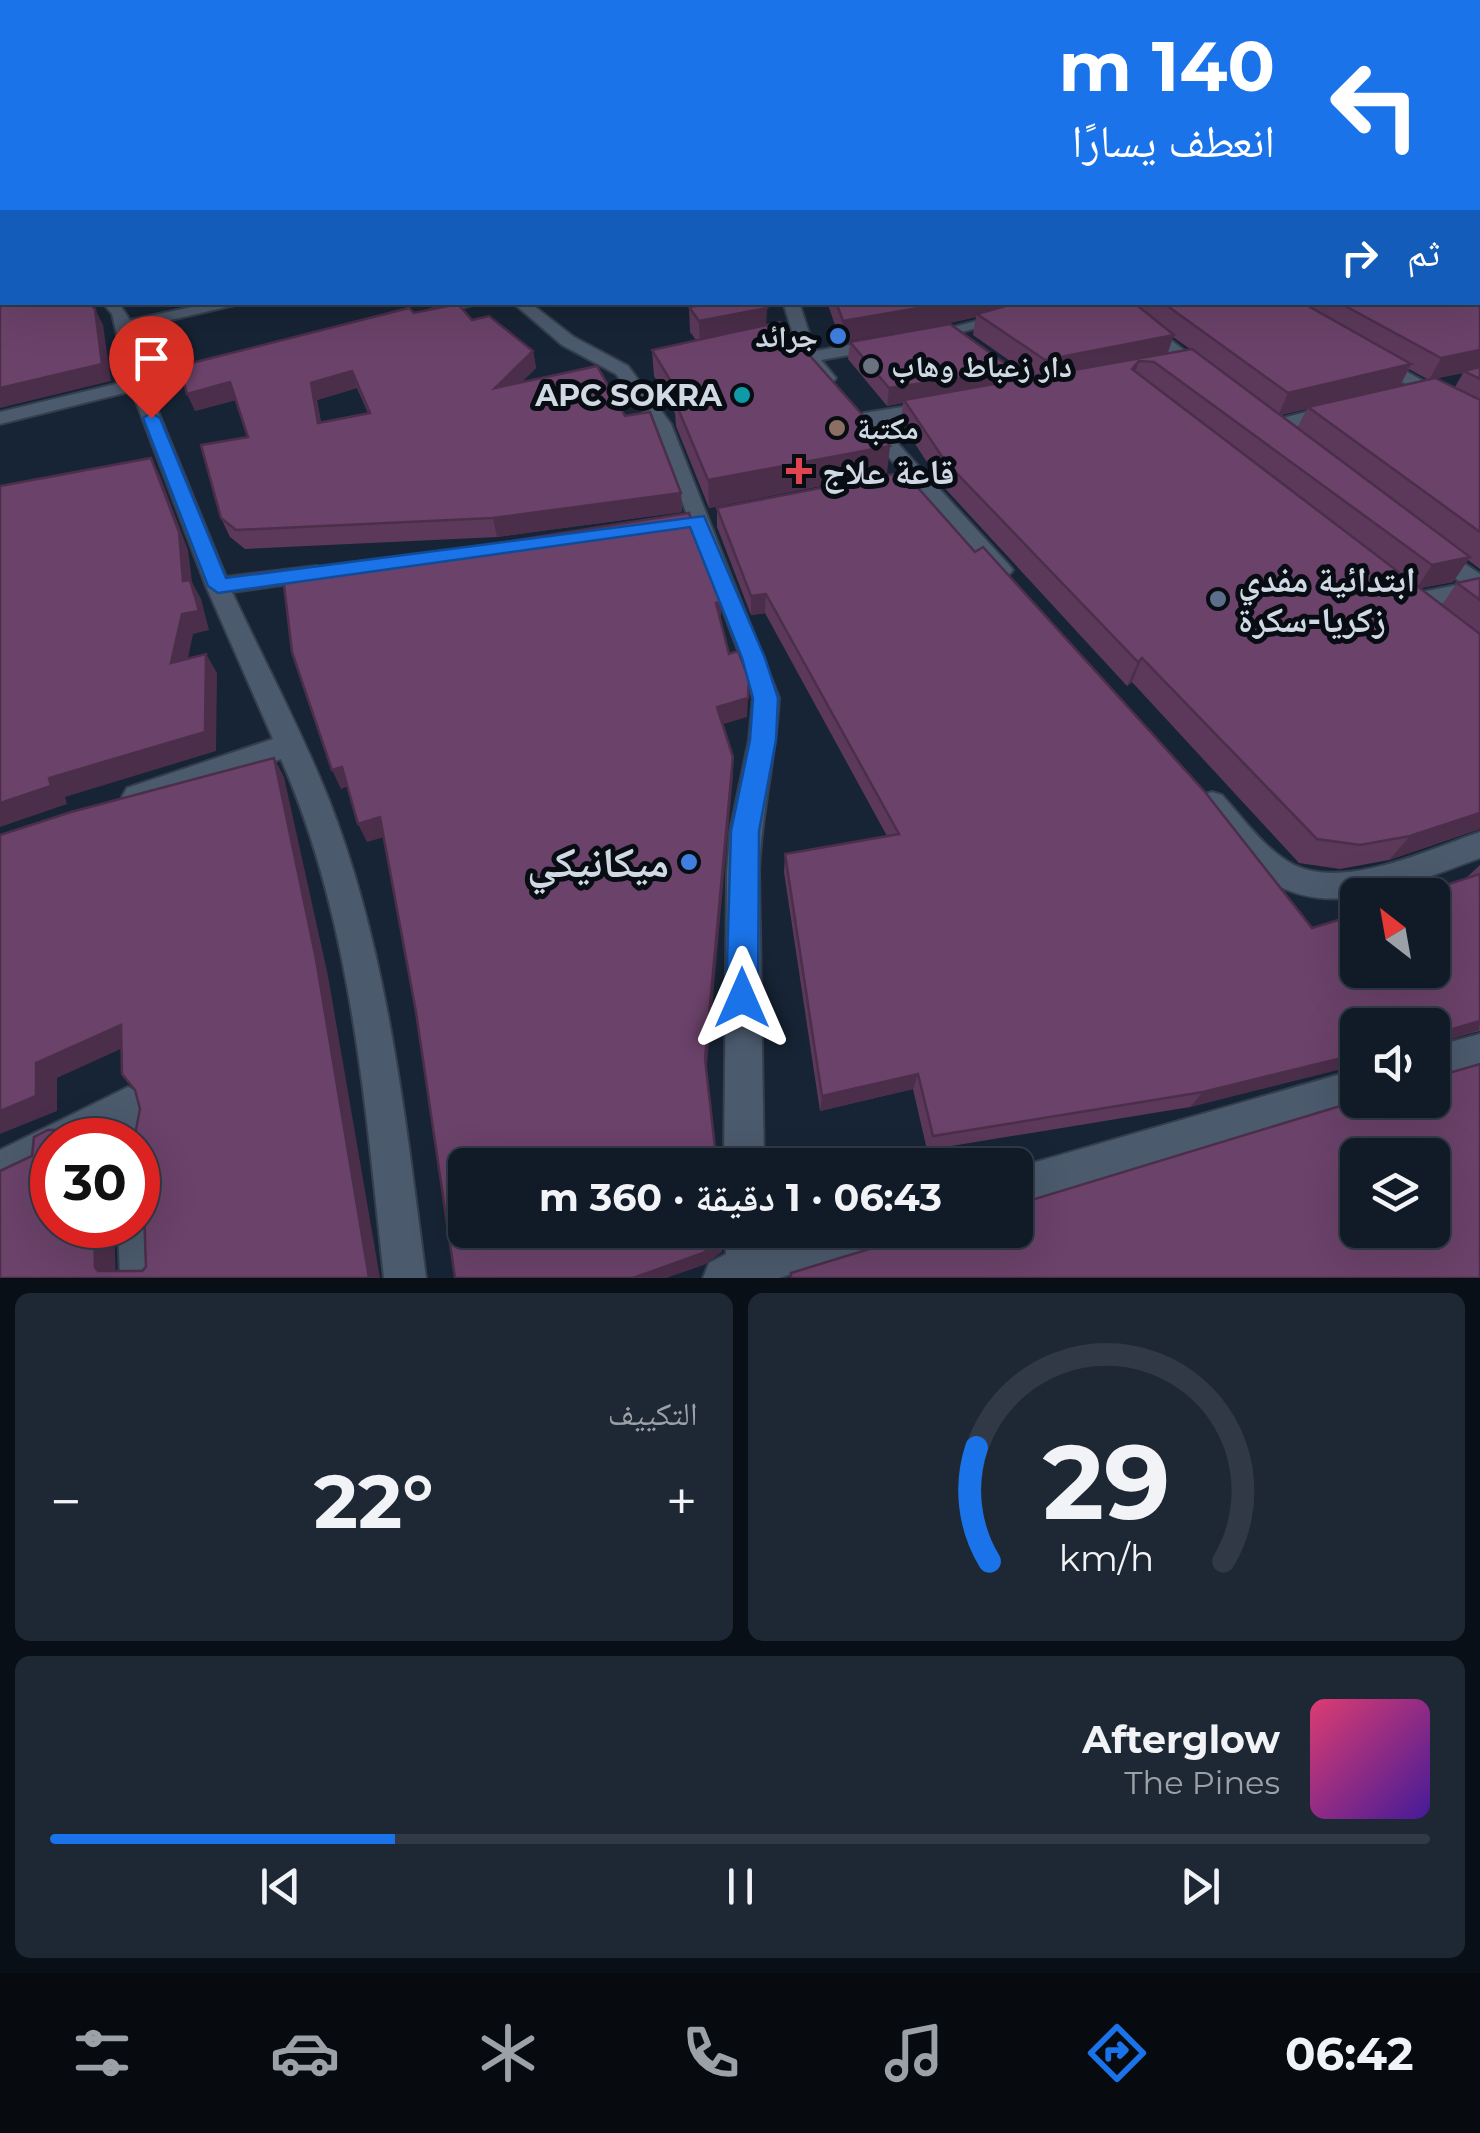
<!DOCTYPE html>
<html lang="ar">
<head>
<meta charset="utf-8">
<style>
	:root { --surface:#111b28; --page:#1e2834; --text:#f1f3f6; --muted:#9ca1a8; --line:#303945; --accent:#1a73e8 }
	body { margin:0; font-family:Montserrat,"Noto Naskh Arabic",sans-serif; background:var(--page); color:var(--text); direction:rtl; height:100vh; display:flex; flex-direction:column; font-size:38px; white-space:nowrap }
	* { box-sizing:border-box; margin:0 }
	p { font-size:32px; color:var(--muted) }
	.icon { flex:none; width:55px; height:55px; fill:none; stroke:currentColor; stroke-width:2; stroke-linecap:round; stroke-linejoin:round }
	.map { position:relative; height:1278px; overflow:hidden; direction:ltr }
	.drawer { display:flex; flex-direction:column; gap:15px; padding:15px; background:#090f16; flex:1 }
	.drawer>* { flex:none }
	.guide { position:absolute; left:0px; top:0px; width:1480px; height:305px; box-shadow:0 10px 40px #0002,0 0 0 2px var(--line); direction:rtl; background:#1a73e8; color:#fff; overflow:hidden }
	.needle { width:65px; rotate:329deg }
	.fabs { position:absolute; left:1340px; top:878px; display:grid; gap:20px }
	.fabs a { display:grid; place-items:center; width:110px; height:110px; border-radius:15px; background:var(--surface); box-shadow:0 10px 40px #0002,0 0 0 2px var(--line); font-size:50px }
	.speed { position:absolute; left:30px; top:1118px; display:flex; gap:20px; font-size:50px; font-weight:700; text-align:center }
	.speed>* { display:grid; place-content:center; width:130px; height:130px; border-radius:50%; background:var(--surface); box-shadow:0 10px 40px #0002,0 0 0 2px var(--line); line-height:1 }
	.speed .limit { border:15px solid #d22; background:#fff; color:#111 }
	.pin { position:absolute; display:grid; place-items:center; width:85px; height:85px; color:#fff; margin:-102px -42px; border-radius:50% 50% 50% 0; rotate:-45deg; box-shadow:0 0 10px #0007 }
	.pin .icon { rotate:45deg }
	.me { position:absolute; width:110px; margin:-55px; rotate:0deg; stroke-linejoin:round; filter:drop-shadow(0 0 8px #0008) }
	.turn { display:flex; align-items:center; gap:35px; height:210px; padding:0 40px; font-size:45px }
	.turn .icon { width:130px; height:130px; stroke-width:2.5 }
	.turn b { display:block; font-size:70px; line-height:85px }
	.then { display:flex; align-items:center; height:95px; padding:0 40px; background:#0003; gap:20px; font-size:38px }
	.big { font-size:75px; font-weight:700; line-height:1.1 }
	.drawer .card { flex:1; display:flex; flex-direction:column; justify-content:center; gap:15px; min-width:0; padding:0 35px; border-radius:15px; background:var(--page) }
	.drawer .dial { align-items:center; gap:0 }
	.dial svg { height:260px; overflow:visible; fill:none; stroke:var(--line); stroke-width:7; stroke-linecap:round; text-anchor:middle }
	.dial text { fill:var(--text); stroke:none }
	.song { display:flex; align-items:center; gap:30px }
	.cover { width:120px; height:120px; border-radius:15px; background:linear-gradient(135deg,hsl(340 70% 55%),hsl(260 70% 35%)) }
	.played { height:10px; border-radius:5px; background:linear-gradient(90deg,var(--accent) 25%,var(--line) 25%) }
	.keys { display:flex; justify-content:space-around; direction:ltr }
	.heat { display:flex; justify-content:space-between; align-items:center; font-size:55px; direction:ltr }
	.drawer .tiles { flex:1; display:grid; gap:15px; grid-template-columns:1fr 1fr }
	.card:last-child { grid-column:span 2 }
	.trip { position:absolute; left:448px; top:1148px; width:585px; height:100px; border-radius:15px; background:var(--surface); box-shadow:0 10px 40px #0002,0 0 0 2px var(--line); font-weight:700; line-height:100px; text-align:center; direction:rtl }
	.dock { display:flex; height:160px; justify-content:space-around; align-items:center; background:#070b10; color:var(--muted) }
	.dock .icon { width:70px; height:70px }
	.dock .selected { color:var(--accent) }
	.dock b { font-size:45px; color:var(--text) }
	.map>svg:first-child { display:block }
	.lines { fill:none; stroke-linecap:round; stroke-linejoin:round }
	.minor-casing { stroke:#343e4c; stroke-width:4 }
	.minor { fill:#4b5a6d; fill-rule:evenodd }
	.wall { fill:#5c395b; fill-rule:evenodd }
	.shaded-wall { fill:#4b2e4a }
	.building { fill:#6b426a; stroke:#4b2e4a; stroke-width:2.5; fill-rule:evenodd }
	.route { fill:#1a73e8; stroke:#114b97; stroke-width:2.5 }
	.shop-dot { fill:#3f7fe0; stroke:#080d14; stroke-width:4 }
	.worship-dot { fill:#6b7280; stroke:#080d14; stroke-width:4 }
	.culture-dot { fill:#0f9aa8; stroke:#080d14; stroke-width:4 }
	.education-dot { fill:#8d6e63; stroke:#080d14; stroke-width:4 }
	.health-dot { fill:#e0444e; stroke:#080d14; stroke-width:4 }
	.service-dot { fill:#5c6f8a; stroke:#080d14; stroke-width:4 }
	.labels { text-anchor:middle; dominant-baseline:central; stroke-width:10; stroke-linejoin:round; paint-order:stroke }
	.far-poi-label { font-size:30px; font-weight:bold; fill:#d0d8e4; stroke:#080d14; text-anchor:end }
	.poi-label { font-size:35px; font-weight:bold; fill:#d0d8e4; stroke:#080d14; text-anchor:start }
	.near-poi-label { font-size:42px; font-weight:bold; fill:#d0d8e4; stroke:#080d14; text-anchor:end }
</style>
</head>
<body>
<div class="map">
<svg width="1480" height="1278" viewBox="0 0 1480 1278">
	<rect width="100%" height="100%" fill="#172435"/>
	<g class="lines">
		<defs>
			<g id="minor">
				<rect x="0" y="179" width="2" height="8"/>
				<path d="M102,302H118L130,320L216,302H248L132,329L145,377L214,361L223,366L148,387L226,577L317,566L329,573L317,580L232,592C264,661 301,729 329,800C388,951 405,1118 426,1278H384C365,1104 352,921 281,759L137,809L127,806L122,797L127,788L273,739L206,586L132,391L0,424V412L128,381L112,314Z"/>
				<path d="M454,302H481L427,319L419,314Z"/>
				<path d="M512,302H529L574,337L628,366L671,424L779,698C776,757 761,813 759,872L764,1165H724L727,872L730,831L749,740L753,698L741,658L653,424L616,374L562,345Z"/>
				<path d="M783,302H799L815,351L882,339L890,344L882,349L821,360L836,378L833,382H821L800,357Z"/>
				<path d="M1049,302H1078L927,341L919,336Z"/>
				<path d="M1105,302H1122L1212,372L1197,376Z"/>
				<path d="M1377,355L1480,413V427L1371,364V356Z"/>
				<path d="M934,402L943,408L941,412L878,422L1009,565L1013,570L1009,575H993L855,419L864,413Z"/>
				<path d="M1334,405L1343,411L1341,415L1274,432L1264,426L1267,422Z"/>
				<path d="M1437,545L1480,574V596L1409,610L1401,608L1397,602L1401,596L1462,584L1426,552Z"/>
				<path d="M1212,792L1222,795C1244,819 1265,850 1294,865C1346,890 1430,849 1480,832V858C1393,889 1309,934 1235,852C1221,838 1206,822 1197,804L1202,795Z"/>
				<path d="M1480,1034V1070L1432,1084V1047Z"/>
				<path d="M1358,1069V1100H1372L1358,1107L1015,1208V1168Z"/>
				<path d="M128,1087C156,1099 160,1128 149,1154L138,1158V1140H115L116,1133L102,1140H52V1166L0,1191V1150Z"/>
				<path d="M138,1174L152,1180L158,1194L162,1278H120L118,1225H138Z"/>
				<path d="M725,1230H767V1239L798,1230H892L886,1245L779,1278H703L709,1263L726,1254Z"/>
			</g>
		</defs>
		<!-- minor casing -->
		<use href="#minor" class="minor-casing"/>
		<!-- minor -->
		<use href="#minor" class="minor"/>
	</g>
	<!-- wall -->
	<g class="wall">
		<path d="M1480,130V569L1468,560L1453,582L1420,588L1442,605L1457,583L1480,578V829L1389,860L1340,869L1299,863L1132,682L1127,686L941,484L901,422L903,403L887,406L848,359L850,342L1014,370L1012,381L1033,377L973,335L976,317L950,323L841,342L827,302H1478ZM1173,337L1190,349L1168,353ZM1409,369L1427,379L1400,386ZM1463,373L1455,387L1437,378ZM1307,409L1297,428L1280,415Z"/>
		<path d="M704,302H762L766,325L887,473L709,508L676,426L675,413L654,376L652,350L696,340L690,332L689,307L706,305Z"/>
		<path d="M414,313L472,320L533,351L536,368L521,382L625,416L681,493L682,512L497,537L245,549L230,537L221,518L248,437L236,400L195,411ZM357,388L368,413L321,422L317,400Z"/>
		<path d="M717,508L1312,928L1466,878L1480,865V1031L1190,1107L927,1150L913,1089L820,1111L784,872L785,854L887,836L765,613L751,615L717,527Z"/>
	</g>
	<!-- shaded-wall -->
	<g class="shaded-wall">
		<path d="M953,302H1033L977,314L976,317L950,323L841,342L843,321Z"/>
		<path d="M767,308L766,332L700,345L699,321Z"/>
		<path d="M95,309L103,325L111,381L0,408V388Z"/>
		<path d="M1174,335L1166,357L1139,361L1132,383L1040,382L1045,360Z"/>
		<path d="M1480,350V370L1464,371L1463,373L1429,380L1441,358Z"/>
		<path d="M533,351L536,368L499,405L495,388Z"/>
		<path d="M1411,364L1399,387L1308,407L1307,409L1278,416L1288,393Z"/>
		<path d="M1014,370L1010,387L904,400L903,403L887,406L889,388Z"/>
		<path d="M352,371L357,388L317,400L324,440L318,423L311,383Z"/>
		<path d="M230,382L238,399L195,411L187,394Z"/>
		<path d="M890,446L887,473L709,508L708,480Z"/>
		<path d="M151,458L160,476L188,550L192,582L201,599L209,630L193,634L183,682L171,663Z"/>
		<path d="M681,493L682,512L497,537L493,518Z"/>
		<path d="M1470,557L1453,582L1416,589L1432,565Z"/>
		<path d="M766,594L765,613L751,615V596Z"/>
		<path d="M721,602V621L716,622V603Z"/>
		<path d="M206,654L217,673L216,751L65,797L67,804L0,827V803Z"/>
		<path d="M1142,658L1132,682L1127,686L1138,662Z"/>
		<path d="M749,679L747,717L717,726V707Z"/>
		<path d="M733,757V776L706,1075L705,1059Z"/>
		<path d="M274,758L284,777L328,976L380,1278H369Z"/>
		<path d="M342,767L351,785L341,789L332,770Z"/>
		<path d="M1480,813V829L1389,860L1410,836Z"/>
		<path d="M380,817L388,836L367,842L358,824Z"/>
		<path d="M1480,1021L1479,1030L1432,1046V1035Z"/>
		<path d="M121,1025L138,1041L57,1078V1111L0,1134V1111L36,1063Z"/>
		<path d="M1358,1054V1065L1190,1107L1203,1092Z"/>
		<path d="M918,1074L913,1089L820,1111L822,1096Z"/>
		<path d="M115,1130L129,1140H116Z"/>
		<path d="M94,1225H114L116,1278L98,1271L95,1267Z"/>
		<path d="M723,1230L722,1252L704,1265L666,1278H633Z"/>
	</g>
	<!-- building -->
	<g class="building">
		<path d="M1478,130H1480V350L1441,358L1338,302H1478Z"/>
		<path d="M0,276H2V302H88L95,309L102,364L0,388Z"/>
		<path d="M720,302H762L767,308L699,321L689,307Z"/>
		<path d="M836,302H953L843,321Z"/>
		<path d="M1020,302H1133L1174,335L1045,360L977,314Z"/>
		<path d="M1162,302H1301L1411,364L1288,393Z"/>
		<path d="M458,304L472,320L489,316L533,351L495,388L597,366L625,416L650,412L681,493L493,518L236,530L221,518L201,445L248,437L230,382L187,394L180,366L409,308L414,313ZM352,371L370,413L318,423L311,383Z"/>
		<path d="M780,322L890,446L708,480L674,399L681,398L652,350Z"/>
		<path d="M950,324L1014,370L889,388L850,342Z"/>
		<path d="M1192,349L1470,557L1432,565L1154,362L1139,361L1132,369L1480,634V813L1410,836L1360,845L1317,839L1142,658L1138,662L945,461L904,400Z"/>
		<path d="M1480,367V379L1464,371Z"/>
		<path d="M1435,378L1480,400V532L1308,407Z"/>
		<path d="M151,458L179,532L183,581L190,580L199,611L182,614L171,663L206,654L205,732L49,778L51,786L0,803V486Z"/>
		<path d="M904,472L975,552L983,547L1205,792L1312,928L1358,914V970H1432V895H1415L1480,874V1021L1432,1035V1025H1358V1054L1203,1092L933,1136L918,1074L822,1096L785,854L899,834L766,594L751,596L717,508Z"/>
		<path d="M689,513L721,602L716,603L729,654L738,651L749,679L748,698L717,707L733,757L705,1059L717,1165H465V1230H722V1240L703,1253L633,1278H455L416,1012L380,817L358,824L342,767L332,770L292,652L283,577Z"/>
		<path d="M1480,578V600L1457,583Z"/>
		<path d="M274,758L316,959L369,1278H0V1171L32,1156L34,1137L48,1130H82L92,1125L95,1130H115L116,1140H52V1225H94L95,1267L98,1271H142L146,1267L143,1179L138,1169V1140H134L140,1109L135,1090L122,1074L121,1025L36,1063V1096L0,1111V835L71,812Z"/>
		<path d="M1480,1064V1278H791V1273L931,1230H1015V1205L1360,1100H1432V1078ZM1358,1155H1432V1230H1358Z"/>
	</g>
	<!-- sky -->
	<linearGradient id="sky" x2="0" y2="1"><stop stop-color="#0d141d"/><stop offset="0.42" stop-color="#36455c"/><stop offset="1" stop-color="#36455c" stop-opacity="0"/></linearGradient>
	<rect width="1480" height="309" fill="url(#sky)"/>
	<!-- route -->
	<path class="route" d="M151,413L160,418L226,578L704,516L765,658L778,698L776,740L759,831L758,998L753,1009L742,1014L730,1009L726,998L731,831L750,740L753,698L742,658L690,527L218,593L208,586L143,418Z"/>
	<!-- markers -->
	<g class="shop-dot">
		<circle cx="838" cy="336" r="10"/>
		<circle cx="689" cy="862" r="10"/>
	</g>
	<circle class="worship-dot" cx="871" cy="366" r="10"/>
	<circle class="culture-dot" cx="742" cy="395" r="10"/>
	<circle class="education-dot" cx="837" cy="428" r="10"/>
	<path class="health-dot" d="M794 456h10v10h10v10h-10v10h-10v-10h-10v-10h10z"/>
	<circle class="service-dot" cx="1218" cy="599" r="10"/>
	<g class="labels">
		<!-- far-poi labels -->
		<g class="far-poi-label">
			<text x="818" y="336">جرائد</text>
			<text x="891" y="366" text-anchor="start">دار زعباط وهاب</text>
			<text x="722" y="395">APC SOKRA</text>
			<text x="857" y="428" text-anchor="start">مكتبة</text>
		</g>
		<!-- poi labels -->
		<g class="poi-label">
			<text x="822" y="471">قاعة علاج</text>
			<text x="1238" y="579">ابتدائية مفدي<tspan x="1238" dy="40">زكريا-سكرة</tspan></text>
		</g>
		<!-- near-poi labels -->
		<g class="near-poi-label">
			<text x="669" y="862">ميكانيكي</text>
		</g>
	</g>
</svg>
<div class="fabs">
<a><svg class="needle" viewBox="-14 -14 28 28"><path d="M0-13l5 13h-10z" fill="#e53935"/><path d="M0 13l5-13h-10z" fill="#9ca1a8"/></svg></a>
<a><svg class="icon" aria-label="sound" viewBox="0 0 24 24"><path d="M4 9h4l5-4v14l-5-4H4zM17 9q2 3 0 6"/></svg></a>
<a><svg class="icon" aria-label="layers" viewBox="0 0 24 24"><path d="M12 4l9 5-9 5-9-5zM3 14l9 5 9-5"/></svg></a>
</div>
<div class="speed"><div class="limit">30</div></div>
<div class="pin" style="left:151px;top:418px;background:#d93025"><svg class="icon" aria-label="arrive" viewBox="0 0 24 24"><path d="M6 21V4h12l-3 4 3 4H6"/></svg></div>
<svg class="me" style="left:742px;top:998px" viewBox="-20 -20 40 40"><path d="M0-17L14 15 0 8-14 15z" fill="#1a73e8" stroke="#fff" stroke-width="4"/></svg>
<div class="trip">06:43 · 1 دقيقة · 360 m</div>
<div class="guide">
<div class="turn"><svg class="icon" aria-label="left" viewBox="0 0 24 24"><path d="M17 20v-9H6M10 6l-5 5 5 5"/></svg><div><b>140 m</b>انعطف يسارًا</div></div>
<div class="then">ثم<svg class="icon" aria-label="right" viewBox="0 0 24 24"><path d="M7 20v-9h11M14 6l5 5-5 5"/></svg></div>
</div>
</div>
<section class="drawer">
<div class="tiles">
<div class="card dial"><svg viewBox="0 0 100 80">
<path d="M14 69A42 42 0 1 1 86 69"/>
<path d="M14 69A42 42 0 0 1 10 34" stroke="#1a73e8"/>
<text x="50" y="56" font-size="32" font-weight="700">29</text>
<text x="50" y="72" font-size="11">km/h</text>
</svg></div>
<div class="card"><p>التكييف</p>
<div class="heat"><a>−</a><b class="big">22°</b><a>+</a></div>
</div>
<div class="card">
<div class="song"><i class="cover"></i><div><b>Afterglow</b><p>The Pines</p></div></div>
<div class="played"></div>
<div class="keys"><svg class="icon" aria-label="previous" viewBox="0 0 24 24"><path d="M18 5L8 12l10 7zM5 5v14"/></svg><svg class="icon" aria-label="pause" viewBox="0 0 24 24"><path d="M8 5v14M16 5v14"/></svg><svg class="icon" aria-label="next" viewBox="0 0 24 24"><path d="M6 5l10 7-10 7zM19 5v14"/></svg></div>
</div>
</div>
</section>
<nav class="dock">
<b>06:42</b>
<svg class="icon selected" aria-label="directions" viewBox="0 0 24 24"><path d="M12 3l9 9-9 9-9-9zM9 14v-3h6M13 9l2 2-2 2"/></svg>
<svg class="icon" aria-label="music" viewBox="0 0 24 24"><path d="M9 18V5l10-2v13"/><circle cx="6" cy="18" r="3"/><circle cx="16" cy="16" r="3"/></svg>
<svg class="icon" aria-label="phone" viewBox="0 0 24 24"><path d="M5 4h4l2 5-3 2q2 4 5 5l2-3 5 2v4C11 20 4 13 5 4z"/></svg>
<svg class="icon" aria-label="climate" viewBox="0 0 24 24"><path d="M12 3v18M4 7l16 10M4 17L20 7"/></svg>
<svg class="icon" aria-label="car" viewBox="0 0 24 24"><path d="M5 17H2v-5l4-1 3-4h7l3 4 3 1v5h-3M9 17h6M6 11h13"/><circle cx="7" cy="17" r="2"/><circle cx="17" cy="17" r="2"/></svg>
<svg class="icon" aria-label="filters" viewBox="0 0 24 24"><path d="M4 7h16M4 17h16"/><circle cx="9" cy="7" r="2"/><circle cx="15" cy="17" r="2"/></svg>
</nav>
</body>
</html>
